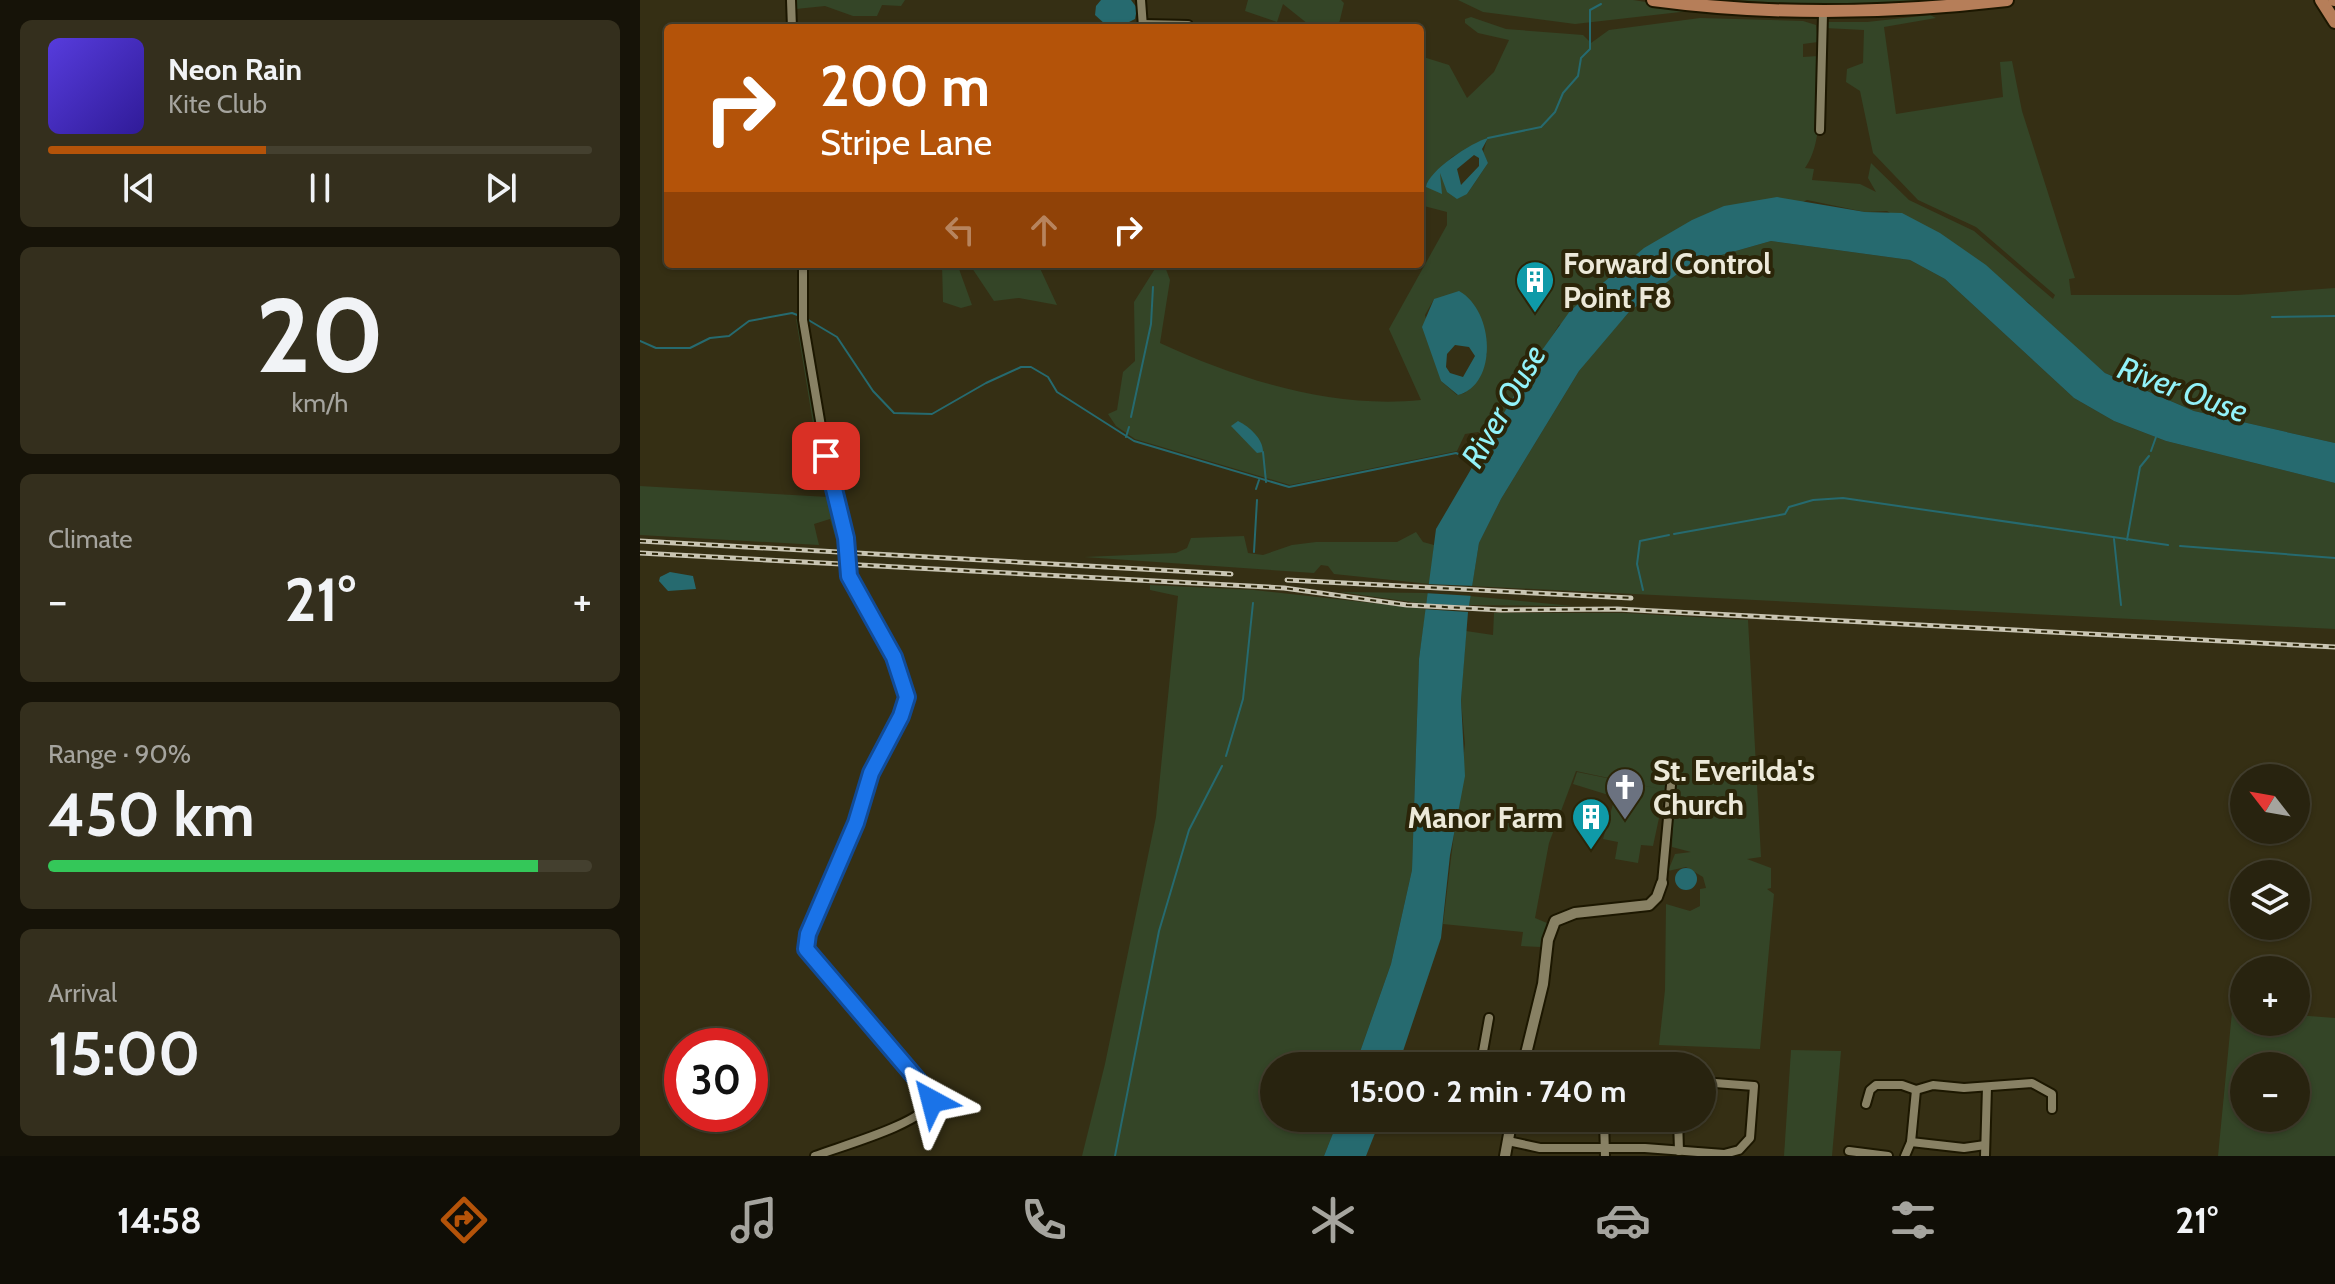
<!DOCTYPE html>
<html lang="en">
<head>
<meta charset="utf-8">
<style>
	:root { --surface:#28230f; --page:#342f1d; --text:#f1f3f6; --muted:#a5a49e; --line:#44402f; --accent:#b45309 }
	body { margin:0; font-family:Cabin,sans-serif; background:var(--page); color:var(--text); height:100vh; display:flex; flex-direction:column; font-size:30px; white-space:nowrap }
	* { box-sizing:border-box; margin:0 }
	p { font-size:26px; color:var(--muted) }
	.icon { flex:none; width:44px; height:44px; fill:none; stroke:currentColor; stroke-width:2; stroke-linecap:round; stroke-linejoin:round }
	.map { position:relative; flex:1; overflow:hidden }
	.side { display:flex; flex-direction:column; gap:20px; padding:20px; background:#161308; width:640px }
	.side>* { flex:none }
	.hud { position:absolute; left:24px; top:24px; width:760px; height:244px; border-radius:8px; box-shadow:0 2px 6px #0004,0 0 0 2px var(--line); background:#b45309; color:#fff; overflow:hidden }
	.needle { width:52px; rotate:301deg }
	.buttons { position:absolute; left:1590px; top:764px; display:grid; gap:16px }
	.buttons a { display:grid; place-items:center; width:80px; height:80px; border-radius:50%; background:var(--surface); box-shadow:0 2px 6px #0004,0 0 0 2px var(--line); font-size:40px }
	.speed { position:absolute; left:24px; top:1028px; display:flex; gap:16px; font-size:40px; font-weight:700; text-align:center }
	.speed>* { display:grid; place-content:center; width:104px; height:104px; border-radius:50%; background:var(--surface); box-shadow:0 2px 6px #0004,0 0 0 2px var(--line); line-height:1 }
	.speed .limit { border:12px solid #d22; background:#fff; color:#111 }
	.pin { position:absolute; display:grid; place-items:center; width:68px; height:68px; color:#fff; margin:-34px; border-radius:16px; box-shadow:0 4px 12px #0006 }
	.me { position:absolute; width:88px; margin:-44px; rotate:322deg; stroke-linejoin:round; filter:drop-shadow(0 0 6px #0008) }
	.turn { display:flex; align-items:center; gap:28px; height:168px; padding:0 24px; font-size:36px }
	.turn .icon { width:104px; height:104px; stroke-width:2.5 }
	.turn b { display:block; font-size:56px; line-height:68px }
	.lanes { display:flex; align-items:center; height:76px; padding:0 24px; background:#0003; justify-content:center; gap:40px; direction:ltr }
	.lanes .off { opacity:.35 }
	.big { font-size:60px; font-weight:700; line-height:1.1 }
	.side .widget { flex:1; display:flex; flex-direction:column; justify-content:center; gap:12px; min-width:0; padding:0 28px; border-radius:12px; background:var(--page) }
	.side .dial { align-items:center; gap:0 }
	.dial b { font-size:104px; line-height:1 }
	.song { display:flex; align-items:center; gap:24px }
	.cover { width:96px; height:96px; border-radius:12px; background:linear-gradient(135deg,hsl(250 70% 55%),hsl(250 70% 35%)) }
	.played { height:8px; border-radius:4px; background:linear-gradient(90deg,var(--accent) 40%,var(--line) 40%) }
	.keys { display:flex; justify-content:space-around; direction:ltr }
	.heat { display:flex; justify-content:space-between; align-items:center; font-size:44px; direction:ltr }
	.charge { height:12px; border-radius:6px; background:linear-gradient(90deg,#34c759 90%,var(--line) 0) }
	.trip { position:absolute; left:620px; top:1052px; width:456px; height:80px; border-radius:40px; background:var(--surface); box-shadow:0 2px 6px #0004,0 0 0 2px var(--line); font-weight:700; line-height:80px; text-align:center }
	.dock { display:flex; height:128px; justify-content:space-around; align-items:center; background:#100e06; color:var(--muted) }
	.dock .icon { width:56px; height:56px }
	.dock .selected { color:var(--accent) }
	.dock b { font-size:36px; color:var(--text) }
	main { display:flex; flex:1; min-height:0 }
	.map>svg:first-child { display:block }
	.green { fill:#344527; fill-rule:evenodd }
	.water { fill:#266a6f; fill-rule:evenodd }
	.pier { fill:#352f14 }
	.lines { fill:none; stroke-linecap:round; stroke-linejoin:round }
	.stream { stroke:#266a6f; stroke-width:2 }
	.minor-casing { stroke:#1c1700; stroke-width:12 }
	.tertiary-casing { stroke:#1c1700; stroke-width:14 }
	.trunk-casing { stroke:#1c1700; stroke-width:16 }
	.minor { stroke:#888164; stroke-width:8 }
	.tertiary { stroke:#888164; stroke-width:10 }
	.trunk { stroke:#b67e59; stroke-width:12 }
	.rail-casing { stroke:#c9c5b3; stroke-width:5 }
	.rail { stroke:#2b2509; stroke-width:2; stroke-dasharray:6; stroke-linecap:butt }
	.route-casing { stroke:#114b97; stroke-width:20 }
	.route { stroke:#1a73e8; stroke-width:14 }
	.labels { text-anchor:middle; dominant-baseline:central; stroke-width:8; stroke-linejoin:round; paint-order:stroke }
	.poi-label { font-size:30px; font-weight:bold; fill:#ece9d9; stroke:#2b2509; text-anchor:start }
	.water-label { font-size:32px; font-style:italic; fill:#92f2f9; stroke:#2b2509 }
</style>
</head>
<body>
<main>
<section class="side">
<div class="widget">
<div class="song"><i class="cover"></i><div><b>Neon Rain</b><p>Kite Club</p></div></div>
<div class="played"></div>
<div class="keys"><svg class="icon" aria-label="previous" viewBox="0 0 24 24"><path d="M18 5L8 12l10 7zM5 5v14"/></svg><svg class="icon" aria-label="pause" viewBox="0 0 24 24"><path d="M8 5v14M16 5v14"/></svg><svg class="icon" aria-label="next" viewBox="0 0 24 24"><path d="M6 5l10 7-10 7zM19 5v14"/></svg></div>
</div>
<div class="widget dial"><b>20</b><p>km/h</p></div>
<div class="widget"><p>Climate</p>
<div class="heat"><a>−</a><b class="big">21°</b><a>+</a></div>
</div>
<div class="widget"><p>Range · 90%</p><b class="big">450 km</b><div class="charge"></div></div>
<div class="widget"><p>Arrival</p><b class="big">15:00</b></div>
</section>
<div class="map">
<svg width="1695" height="1156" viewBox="0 0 1695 1156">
	<rect width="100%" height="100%" fill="#352f14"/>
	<!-- green -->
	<g class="green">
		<path d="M156,0H265L261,6L242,5L237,16H213L185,6L156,9Z"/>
		<path d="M608,0H701L704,3L698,28H673L643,4L637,22L605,11Z"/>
		<path d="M818,0H993L1058,10L935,24L843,12Z"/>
		<path d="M1094,0H1300L1181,5Z"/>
		<path d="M1290,15L1296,18L1244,27L1256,114L1363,97L1360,62L1372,61L1382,111L1435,278L1429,279L1431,295H1598L1695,288V443L1554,411L1465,373L1406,323L1389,303L1247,211L1225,212L1167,200L919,325L849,438L838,432L825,434L817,451L650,485L495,439L476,426L468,414L477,410L483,372L495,361L494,302L518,264H524L530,280L520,343C600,380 692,409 781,400L749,329L807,225V212L780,205V56L809,65L827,98L854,72L869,40L838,33L825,23V19L831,17L866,29L943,35L951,43L969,30L1060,18L1163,21L1176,25L1178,42L1163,44V57L1178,56C1178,90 1185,140 1165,168L1174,169L1172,180L1220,184L1236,192L1228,178L1231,163L1269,200L1334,231L1413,299L1415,295L1336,227L1278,200L1233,153L1220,91L1206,82L1207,69L1223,63L1224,30L1185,28L1186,22H1227ZM847,139L843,153L848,163L827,194L804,181L802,167L812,157ZM794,299L847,354L825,393L817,395L801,381L785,315Z"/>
		<path d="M1131,241L1270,260L1305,279L1434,398L1474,421L1526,441L1695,483V629L832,586L839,543L861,499L939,371L969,334L989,312L1050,264Z"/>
		<path d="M302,264H398L417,305L379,298L354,301L330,265L319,269L332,305L321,308L303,302Z"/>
		<path d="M156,319L162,323L195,516L204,547L197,543L190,519L174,524L179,545L0,535V486L188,497L184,462L179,460Z"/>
		<path d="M776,532L783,542L794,545L790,584L694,574L688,566L681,565L674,573L444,557L536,553L547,548L551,538L604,536L608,553L623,555L652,545L676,542H757Z"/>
		<path d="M510,585L614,590L786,609L779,659L772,870L751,964L715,1066H634V1118H699L684,1156H442L465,1064L516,817L538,596L510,590Z"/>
		<path d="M700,592L788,593L786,604Z"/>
		<path d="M830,596L932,606L829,605Z"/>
		<path d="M854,613H984L1108,620L1121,857L1107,859L1131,868V888L1127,889L1134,894L1120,1049L1019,1045L1025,990L1026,904L1050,911L1060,906V889L1066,888L1063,877L1046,867L1028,871L1035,854L1051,852L1032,847L1034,781L1025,790L1013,846L1001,845L998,863L975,859L978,842L963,839L975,797L933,784L937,772L1020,789L936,771L909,843L895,918L907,923L901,947L881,946L883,932L803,924L825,744L821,700L826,631L853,635Z"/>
		<path d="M1592,1012L1604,1013V1022H1656V1015L1695,1018V1156H1578ZM1604,1066H1656V1118H1604Z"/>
		<path d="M1151,1050L1201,1051L1192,1156H1144Z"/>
	</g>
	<!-- water -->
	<g class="water">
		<path d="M461,0H491L497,8L495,19L485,24H465L455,15L456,6Z"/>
		<path d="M848,138L842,149L848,163L827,194L817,199L807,192L800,173L802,194L786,187C788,171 832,142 848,138ZM834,155L839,158V166L821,185L817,169Z"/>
		<path d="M1137,197L1225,212L1262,213L1300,233L1346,265L1465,373L1554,411L1695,443V483L1526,441L1474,421L1434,398L1305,279L1270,260L1131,241L1050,264L989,312L939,371L861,499L839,543L828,612L821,700L825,776L810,855L801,938L758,1066H715L751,964L772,870L779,659L796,529L895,360L930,311L1004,248L1052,220L1084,206Z"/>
		<path d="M819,291C855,311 858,385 818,395L801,381L782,327L794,299ZM815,345L829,347L835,356L823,377L810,373L806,367L807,354Z"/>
		<path d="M598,421C610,427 623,439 623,452L617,453L591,426Z"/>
		<path d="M30,572L53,576L56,589L28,591L19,581L20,577Z"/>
		<circle cx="1046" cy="879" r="11"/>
		<path d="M699,1118H741L726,1156H684Z"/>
	</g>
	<!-- pier -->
	<g class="pier">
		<path d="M786,584L836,586L834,596L784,593Z"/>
		<path d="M782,604H786L833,606L832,612H828L782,609Z"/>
	</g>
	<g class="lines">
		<!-- stream -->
		<g class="stream">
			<path d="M848,138L901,127L915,112L923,93L938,76L941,58L950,49V10L961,4"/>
			<path d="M1632,317L1695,316"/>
			<path d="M165,318L197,337L233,391L254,413L292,414L346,383L381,367H391L408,377L417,392L494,441L649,487L816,453L837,462"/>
			<path d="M0,341L16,348H50L70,338L89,336L109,321L152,313L160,316"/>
			<path d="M491,417L511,324L513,287"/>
			<path d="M486,437L489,427"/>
			<path d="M1511,451L1516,437"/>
			<path d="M623,452L626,482"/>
			<path d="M616,489L619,480"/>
			<path d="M1034,534L1145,514L1149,507L1173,500L1203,498L1528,545"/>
			<path d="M1474,539L1481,605"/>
			<path d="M1487,540L1500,467L1509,456"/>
			<path d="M1540,546L1695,558"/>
			<path d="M614,552L617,500"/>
			<path d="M1003,590L997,564L1000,541L1029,535"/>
			<path d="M586,756L603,699L613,603"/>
			<path d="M475,1156L519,931L549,830L582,766"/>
		</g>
		<defs>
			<g id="minor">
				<path d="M151,0L152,28"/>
				<path d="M501,0L503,27"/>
				<path d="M503,24L548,25"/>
				<path d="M1180,130L1183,14"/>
				<path d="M163,264V320L186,456L206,538L207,567L254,657L267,697L261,716L231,773L216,823L168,934L166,949L287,1091L292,1101C282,1124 201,1146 175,1156"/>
				<path d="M1022,883L1031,785"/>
				<path d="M849,1018L842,1057L859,1066"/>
				<path d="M1226,1104L1230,1090L1236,1085H1262L1276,1090L1293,1085L1324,1088L1392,1083L1412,1094V1109"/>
				<path d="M964,1118L965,1156"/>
				<path d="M1038,1118L1039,1151"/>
				<path d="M868,1141L900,1148H1005L1084,1154L1099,1150L1110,1138L1114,1086L1062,1082"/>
				<path d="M1271,1142L1324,1148L1345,1145"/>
				<path d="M1209,1151L1248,1156"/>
				<path d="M1265,1156L1271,1142L1276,1090"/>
				<path d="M1345,1156L1347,1087"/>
			</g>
			<g id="tertiary">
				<path d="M883,1066L903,984L908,940L915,921L935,913L1009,905L1017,897L1022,883"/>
				<path d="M865,1156L872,1118"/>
			</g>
			<g id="trunk">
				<path d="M1013,0C1132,16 1248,14 1367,0"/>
				<path d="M1681,0L1695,22"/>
				<path d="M1694,0H1695"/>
			</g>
		</defs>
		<!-- minor casing -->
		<use href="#minor" class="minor-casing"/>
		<!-- tertiary casing -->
		<use href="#tertiary" class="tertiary-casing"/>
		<!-- trunk casing -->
		<use href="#trunk" class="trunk-casing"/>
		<!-- minor -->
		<use href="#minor" class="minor"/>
		<!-- tertiary -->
		<use href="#tertiary" class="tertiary"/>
		<!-- trunk -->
		<use href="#trunk" class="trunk"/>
		<defs>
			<g id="rail">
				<path d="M0,541L591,574"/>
				<path d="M0,553L644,588L767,605L861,610L977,609L1695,647"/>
				<path d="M647,580L991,598"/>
			</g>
		</defs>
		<!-- rail casing -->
		<use href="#rail" class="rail-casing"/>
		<!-- rail -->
		<use href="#rail" class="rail"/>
	</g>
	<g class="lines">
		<defs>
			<path id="route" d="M186,456L206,538L209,576L254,657L267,697L261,716L231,773L216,823L168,934L166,949L287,1091L292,1101"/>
		</defs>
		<!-- route casing -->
		<use href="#route" class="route-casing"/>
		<!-- route -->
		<use href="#route" class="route"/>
	</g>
	<!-- icons -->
	<defs>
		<symbol id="building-pin" viewBox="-11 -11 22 30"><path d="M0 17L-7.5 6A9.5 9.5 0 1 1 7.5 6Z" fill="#0f9aa8" stroke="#2b2509"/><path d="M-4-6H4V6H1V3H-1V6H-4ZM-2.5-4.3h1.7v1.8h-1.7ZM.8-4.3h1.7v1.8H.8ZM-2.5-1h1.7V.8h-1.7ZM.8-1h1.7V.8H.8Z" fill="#fff"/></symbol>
		<symbol id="church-pin" viewBox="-11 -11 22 30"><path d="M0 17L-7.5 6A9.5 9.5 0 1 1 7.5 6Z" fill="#6b7280" stroke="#2b2509"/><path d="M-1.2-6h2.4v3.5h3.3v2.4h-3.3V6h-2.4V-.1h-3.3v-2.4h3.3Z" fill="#fff"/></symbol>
	</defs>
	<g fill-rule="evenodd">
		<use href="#building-pin" x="873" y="258" width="44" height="60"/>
		<use href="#church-pin" x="963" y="765" width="44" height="60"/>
		<use href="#building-pin" x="929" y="795" width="44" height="60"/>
	</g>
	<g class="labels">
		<!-- poi labels -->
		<g class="poi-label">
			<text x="923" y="263">Forward Control<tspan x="923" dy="34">Point F8</tspan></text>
			<text x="1013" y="770">St. Everilda's<tspan x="1013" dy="34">Church</tspan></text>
			<text x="923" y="817" text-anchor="end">Manor Farm</text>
		</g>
		<!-- water labels -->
		<g class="water-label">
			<text transform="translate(1543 389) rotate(20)">River Ouse</text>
			<text transform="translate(863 406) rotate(-60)">River Ouse</text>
		</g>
	</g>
</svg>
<div class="buttons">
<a><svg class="needle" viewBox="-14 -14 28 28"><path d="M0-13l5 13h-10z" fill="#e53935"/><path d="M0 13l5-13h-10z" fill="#a5a49e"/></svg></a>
<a><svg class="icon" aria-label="layers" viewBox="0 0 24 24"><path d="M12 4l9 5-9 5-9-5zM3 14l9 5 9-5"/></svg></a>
<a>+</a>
<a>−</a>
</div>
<div class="speed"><div class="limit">30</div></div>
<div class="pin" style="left:186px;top:456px;background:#d93025"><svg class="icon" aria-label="arrive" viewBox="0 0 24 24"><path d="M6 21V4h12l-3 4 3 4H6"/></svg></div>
<svg class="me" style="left:292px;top:1101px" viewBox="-20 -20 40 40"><path d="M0-17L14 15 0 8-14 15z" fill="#1a73e8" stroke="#fff" stroke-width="4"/></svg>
<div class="trip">15:00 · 2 min · 740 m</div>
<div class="hud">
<div class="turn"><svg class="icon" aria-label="right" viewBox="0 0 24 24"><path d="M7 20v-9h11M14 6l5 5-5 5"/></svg><div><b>200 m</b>Stripe Lane</div></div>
<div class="lanes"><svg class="icon off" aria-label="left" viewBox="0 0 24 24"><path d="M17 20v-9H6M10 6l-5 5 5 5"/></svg><svg class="icon off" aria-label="ahead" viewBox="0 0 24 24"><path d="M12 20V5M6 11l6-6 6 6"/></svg><svg class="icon" aria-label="right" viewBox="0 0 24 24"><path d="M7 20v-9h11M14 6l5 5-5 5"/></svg></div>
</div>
</div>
</main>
<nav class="dock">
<b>14:58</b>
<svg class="icon selected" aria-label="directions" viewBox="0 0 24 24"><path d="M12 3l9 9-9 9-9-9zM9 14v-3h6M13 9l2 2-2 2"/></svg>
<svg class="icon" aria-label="music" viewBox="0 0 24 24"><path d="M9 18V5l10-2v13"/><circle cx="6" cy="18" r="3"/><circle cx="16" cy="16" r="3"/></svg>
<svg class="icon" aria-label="phone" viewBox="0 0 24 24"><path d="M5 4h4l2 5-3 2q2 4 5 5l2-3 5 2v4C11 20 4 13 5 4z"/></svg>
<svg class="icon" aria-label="climate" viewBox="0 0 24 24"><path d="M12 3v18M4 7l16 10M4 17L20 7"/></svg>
<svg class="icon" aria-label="car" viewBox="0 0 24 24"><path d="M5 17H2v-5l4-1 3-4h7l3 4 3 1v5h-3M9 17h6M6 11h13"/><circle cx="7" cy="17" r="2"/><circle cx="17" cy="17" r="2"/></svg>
<svg class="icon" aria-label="filters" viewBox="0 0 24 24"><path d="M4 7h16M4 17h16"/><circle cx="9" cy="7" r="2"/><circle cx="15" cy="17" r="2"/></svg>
<b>21°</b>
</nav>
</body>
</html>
